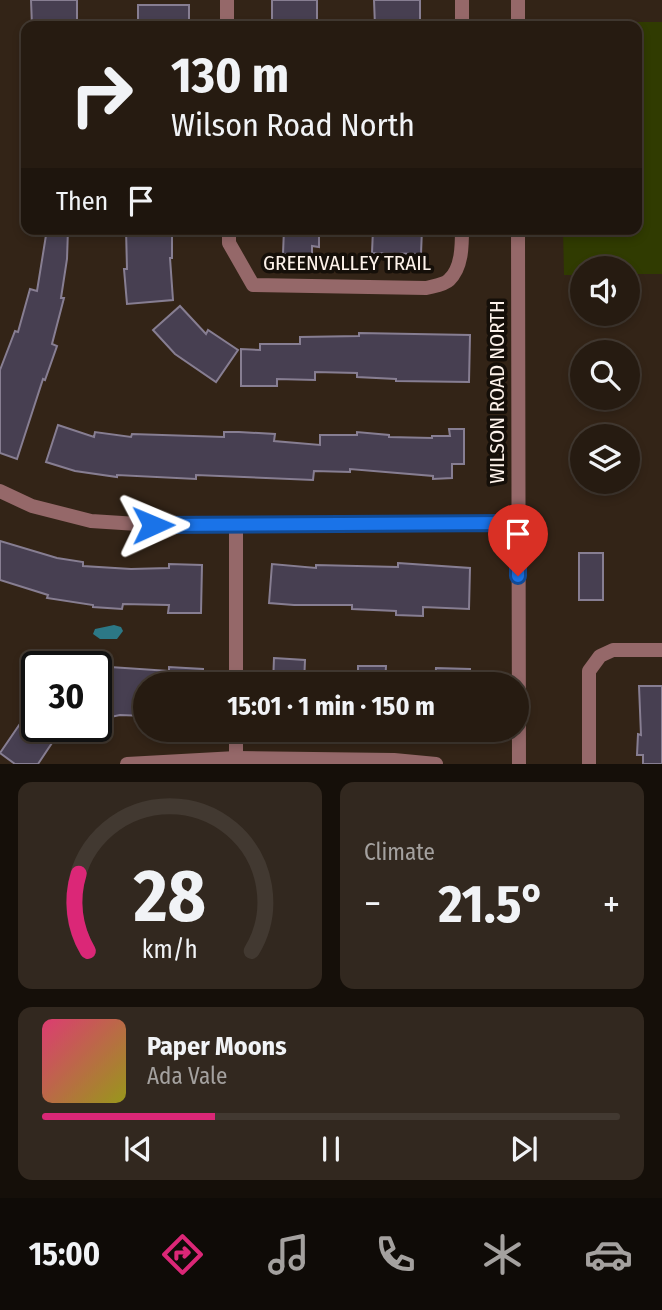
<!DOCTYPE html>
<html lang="en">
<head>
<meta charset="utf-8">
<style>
	:root { --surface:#261b11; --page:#32281f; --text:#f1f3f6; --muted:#a4a19f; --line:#423931; --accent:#db2777 }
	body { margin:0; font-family:"Fira Sans Condensed",sans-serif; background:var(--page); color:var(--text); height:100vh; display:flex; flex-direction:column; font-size:26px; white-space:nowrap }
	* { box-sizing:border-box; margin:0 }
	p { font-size:23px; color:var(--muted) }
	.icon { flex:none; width:38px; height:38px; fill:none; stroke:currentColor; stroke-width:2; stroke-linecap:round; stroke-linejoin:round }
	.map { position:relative; height:764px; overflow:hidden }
	.details { display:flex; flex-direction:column; gap:18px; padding:18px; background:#150f09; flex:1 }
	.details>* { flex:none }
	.banner { position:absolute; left:21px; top:21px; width:621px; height:214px; border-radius:14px; box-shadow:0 4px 10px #0003,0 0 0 2px var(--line); background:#261b11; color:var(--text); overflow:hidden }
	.tools { position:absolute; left:570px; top:256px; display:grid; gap:14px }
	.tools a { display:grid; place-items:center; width:70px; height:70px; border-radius:50%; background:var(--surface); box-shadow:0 4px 10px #0003,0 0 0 2px var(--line); font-size:35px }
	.speed { position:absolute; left:21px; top:651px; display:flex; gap:14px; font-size:35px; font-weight:700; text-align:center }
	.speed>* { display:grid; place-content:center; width:91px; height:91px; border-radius:50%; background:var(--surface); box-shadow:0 4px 10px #0003,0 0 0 2px var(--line); line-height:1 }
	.speed .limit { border:4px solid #111; border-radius:10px; background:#fff; color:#111 }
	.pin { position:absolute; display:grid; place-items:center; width:60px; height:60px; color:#fff; margin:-72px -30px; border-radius:50% 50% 50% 0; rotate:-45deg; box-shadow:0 0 7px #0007 }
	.pin .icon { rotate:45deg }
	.me { position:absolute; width:77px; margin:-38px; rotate:89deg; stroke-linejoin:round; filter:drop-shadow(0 0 5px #0008) }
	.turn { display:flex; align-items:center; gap:24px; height:147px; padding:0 35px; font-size:32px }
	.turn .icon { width:91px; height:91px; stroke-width:2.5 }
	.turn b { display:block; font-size:49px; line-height:60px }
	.then { display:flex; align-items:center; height:66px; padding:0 35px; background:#0003; gap:14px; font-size:26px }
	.big { font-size:52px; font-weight:700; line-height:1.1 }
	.details .tile { flex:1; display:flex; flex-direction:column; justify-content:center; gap:10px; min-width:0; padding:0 24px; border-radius:14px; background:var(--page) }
	.details .dial { align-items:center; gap:0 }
	.dial svg { height:182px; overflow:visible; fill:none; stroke:var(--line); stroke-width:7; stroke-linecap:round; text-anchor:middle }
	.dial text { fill:var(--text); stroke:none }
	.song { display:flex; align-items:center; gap:21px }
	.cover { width:84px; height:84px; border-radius:10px; background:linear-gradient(135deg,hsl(340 70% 55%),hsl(60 70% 35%)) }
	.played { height:7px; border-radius:4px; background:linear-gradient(90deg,var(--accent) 30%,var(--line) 30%) }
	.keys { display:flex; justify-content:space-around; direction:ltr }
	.heat { display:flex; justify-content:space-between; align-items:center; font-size:38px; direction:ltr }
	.details .tiles { flex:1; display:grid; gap:18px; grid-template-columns:1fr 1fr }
	.tile:last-child { grid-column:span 2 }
	.trip { position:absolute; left:133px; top:672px; width:396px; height:70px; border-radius:35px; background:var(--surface); box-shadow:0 4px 10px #0003,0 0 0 2px var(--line); font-weight:700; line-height:70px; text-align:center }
	.menu { display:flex; height:112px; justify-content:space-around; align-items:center; background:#0f0b07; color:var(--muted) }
	.menu .icon { width:49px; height:49px }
	.menu .selected { color:var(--accent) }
	.menu b { font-size:32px; color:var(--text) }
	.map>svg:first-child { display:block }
	.green { fill:#303b01 }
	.water { fill:#2c7886 }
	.building { fill:#473f51; stroke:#877e92; stroke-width:2 }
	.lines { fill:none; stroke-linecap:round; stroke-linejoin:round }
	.minor { stroke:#956869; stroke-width:14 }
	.tertiary { stroke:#956869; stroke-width:14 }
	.route-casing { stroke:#114b97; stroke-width:18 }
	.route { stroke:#1a73e8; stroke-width:12 }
	.labels { text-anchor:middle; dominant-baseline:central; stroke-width:7; stroke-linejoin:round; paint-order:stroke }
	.street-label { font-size:21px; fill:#fdf2ea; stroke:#150f09 }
</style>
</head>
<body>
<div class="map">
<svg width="662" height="764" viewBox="0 0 662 764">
	<rect width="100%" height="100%" fill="#332417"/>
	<!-- green -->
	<path class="green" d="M549,22H662V274H628V268H583V275H564L563,229H637V26H549Z"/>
	<!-- water -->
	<path class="water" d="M114,625L121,627L123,631L117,639H100L93,634L95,629Z"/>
	<!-- building -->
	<g class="building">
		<path d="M31,0H77V26H32Z"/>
		<rect x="272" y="0" width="45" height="26"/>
		<path d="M374,0H420V26H375Z"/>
		<rect x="138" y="5" width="51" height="21"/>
		<path d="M47,229H68L67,259L61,298H64L52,344L57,346L45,380L43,379L17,459L0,453V370L15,331L18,332L30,289L37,291Z"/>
		<path d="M126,229H172V258H170L173,300L127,304L124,269H127Z"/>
		<path d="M284,229H319V247L312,246V255L283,254Z"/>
		<path d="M373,229H422L421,254L372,253Z"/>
		<path d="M180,306L206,334L208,330L238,350L216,382L175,354L153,330Z"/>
		<path d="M359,333L470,335L469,382L396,381V379L357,377V373L315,372V380L277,379V386H241V349L260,350V344H300V337L359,336Z"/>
		<path d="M58,425L94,437L95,432L131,437L132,434L224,437V432H239L275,434L274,441L320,445V435H357V432L389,435V437L432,438V436H450L449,429H464V464H452V478L433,479V476L350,469V472L314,471L313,480L196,475V479L117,475V477L75,471L46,462Z"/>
		<path d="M0,541L57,558L83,562V566L131,569L169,568V564L202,565L201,613H168L169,605L123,604L122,609L93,607V605L47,598L48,595L0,580Z"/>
		<rect x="579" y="553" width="24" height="47"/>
		<path d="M398,563L470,568L469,609L423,607V616L396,615V611L352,609V605H294L269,603L272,564L316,568V565L398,567Z"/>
		<path d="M274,658L305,660L304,684H273Z"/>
		<path d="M358,666H386L385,684H358Z"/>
		<path d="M110,667L169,671V667L203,669V684H145V716L120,715L96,720V670Z"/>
		<path d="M436,668L470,669V684H435Z"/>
		<path d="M639,686H662V764H643V755H637L638,734L641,735Z"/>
		<path d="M37,699V726H76L52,743L38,764H15L0,753Z"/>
	</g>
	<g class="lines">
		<!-- minor -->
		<g class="minor">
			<path d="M227,0V26"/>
			<path d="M462,26V0"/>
			<path d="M229,229V243L253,285L426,288C433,286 444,285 449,280C462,268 462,246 462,229"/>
			<path d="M0,491L32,506L91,521L153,525L518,523"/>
			<path d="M236,684V523"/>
			<path d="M236,758V730"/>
			<path d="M127,764L236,758L394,760L436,764"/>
			<path d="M589,764V671L600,656L613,650H662"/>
		</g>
		<!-- tertiary -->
		<g class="tertiary">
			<path d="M518,0V26"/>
			<path d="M518,229L519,764"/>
		</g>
	</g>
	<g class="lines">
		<defs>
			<path id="route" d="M153,525L518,523V576"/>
		</defs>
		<!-- route casing -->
		<use href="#route" class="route-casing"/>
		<!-- route -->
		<use href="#route" class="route"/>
	</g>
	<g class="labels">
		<!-- street labels -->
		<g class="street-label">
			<text x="347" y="263">GREENVALLEY TRAIL</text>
			<text transform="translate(497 392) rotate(-90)">WILSON ROAD NORTH</text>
		</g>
	</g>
</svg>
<div class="tools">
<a><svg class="icon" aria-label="sound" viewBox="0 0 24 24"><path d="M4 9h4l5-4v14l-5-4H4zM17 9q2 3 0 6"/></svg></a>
<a><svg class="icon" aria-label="search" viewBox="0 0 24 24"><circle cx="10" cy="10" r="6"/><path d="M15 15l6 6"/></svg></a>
<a><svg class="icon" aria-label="layers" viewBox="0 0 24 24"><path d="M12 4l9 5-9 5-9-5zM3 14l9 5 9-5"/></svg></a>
</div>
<div class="speed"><div class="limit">30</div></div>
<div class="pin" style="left:518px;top:576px;background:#d93025"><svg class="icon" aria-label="arrive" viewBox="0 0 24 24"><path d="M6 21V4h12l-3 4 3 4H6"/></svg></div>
<svg class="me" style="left:153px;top:525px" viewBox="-20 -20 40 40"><path d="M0-17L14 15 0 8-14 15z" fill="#1a73e8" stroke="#fff" stroke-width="4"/></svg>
<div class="trip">15:01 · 1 min · 150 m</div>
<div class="banner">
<div class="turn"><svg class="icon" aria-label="right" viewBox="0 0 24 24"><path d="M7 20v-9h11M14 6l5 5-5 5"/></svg><div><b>130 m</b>Wilson Road North</div></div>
<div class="then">Then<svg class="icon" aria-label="arrive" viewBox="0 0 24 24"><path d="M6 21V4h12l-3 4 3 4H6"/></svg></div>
</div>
</div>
<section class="details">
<div class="tiles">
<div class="tile dial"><svg viewBox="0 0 100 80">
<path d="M14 69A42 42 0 1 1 86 69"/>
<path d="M14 69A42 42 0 0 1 10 35" stroke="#db2777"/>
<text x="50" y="56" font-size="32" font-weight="700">28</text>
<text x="50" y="72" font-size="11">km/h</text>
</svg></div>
<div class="tile"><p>Climate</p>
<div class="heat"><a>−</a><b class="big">21.5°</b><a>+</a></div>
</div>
<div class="tile">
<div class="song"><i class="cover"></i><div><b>Paper Moons</b><p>Ada Vale</p></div></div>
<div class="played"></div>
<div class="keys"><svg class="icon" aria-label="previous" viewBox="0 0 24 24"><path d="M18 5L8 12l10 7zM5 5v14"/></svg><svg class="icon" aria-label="pause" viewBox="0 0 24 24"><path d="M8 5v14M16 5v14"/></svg><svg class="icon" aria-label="next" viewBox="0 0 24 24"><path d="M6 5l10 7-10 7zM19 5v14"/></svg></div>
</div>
</div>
</section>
<nav class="menu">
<b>15:00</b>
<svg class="icon selected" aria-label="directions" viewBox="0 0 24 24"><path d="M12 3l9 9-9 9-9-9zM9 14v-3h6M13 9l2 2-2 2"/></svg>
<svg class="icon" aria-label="music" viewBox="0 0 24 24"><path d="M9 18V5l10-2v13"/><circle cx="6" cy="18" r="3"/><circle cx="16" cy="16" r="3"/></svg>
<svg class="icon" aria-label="phone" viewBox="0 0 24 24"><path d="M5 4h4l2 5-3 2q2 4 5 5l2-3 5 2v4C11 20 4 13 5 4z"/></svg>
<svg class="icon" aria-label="climate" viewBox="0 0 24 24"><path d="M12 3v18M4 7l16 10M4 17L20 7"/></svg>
<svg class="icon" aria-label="car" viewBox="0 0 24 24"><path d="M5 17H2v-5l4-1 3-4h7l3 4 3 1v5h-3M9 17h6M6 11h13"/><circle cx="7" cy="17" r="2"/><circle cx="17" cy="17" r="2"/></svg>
</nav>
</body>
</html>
